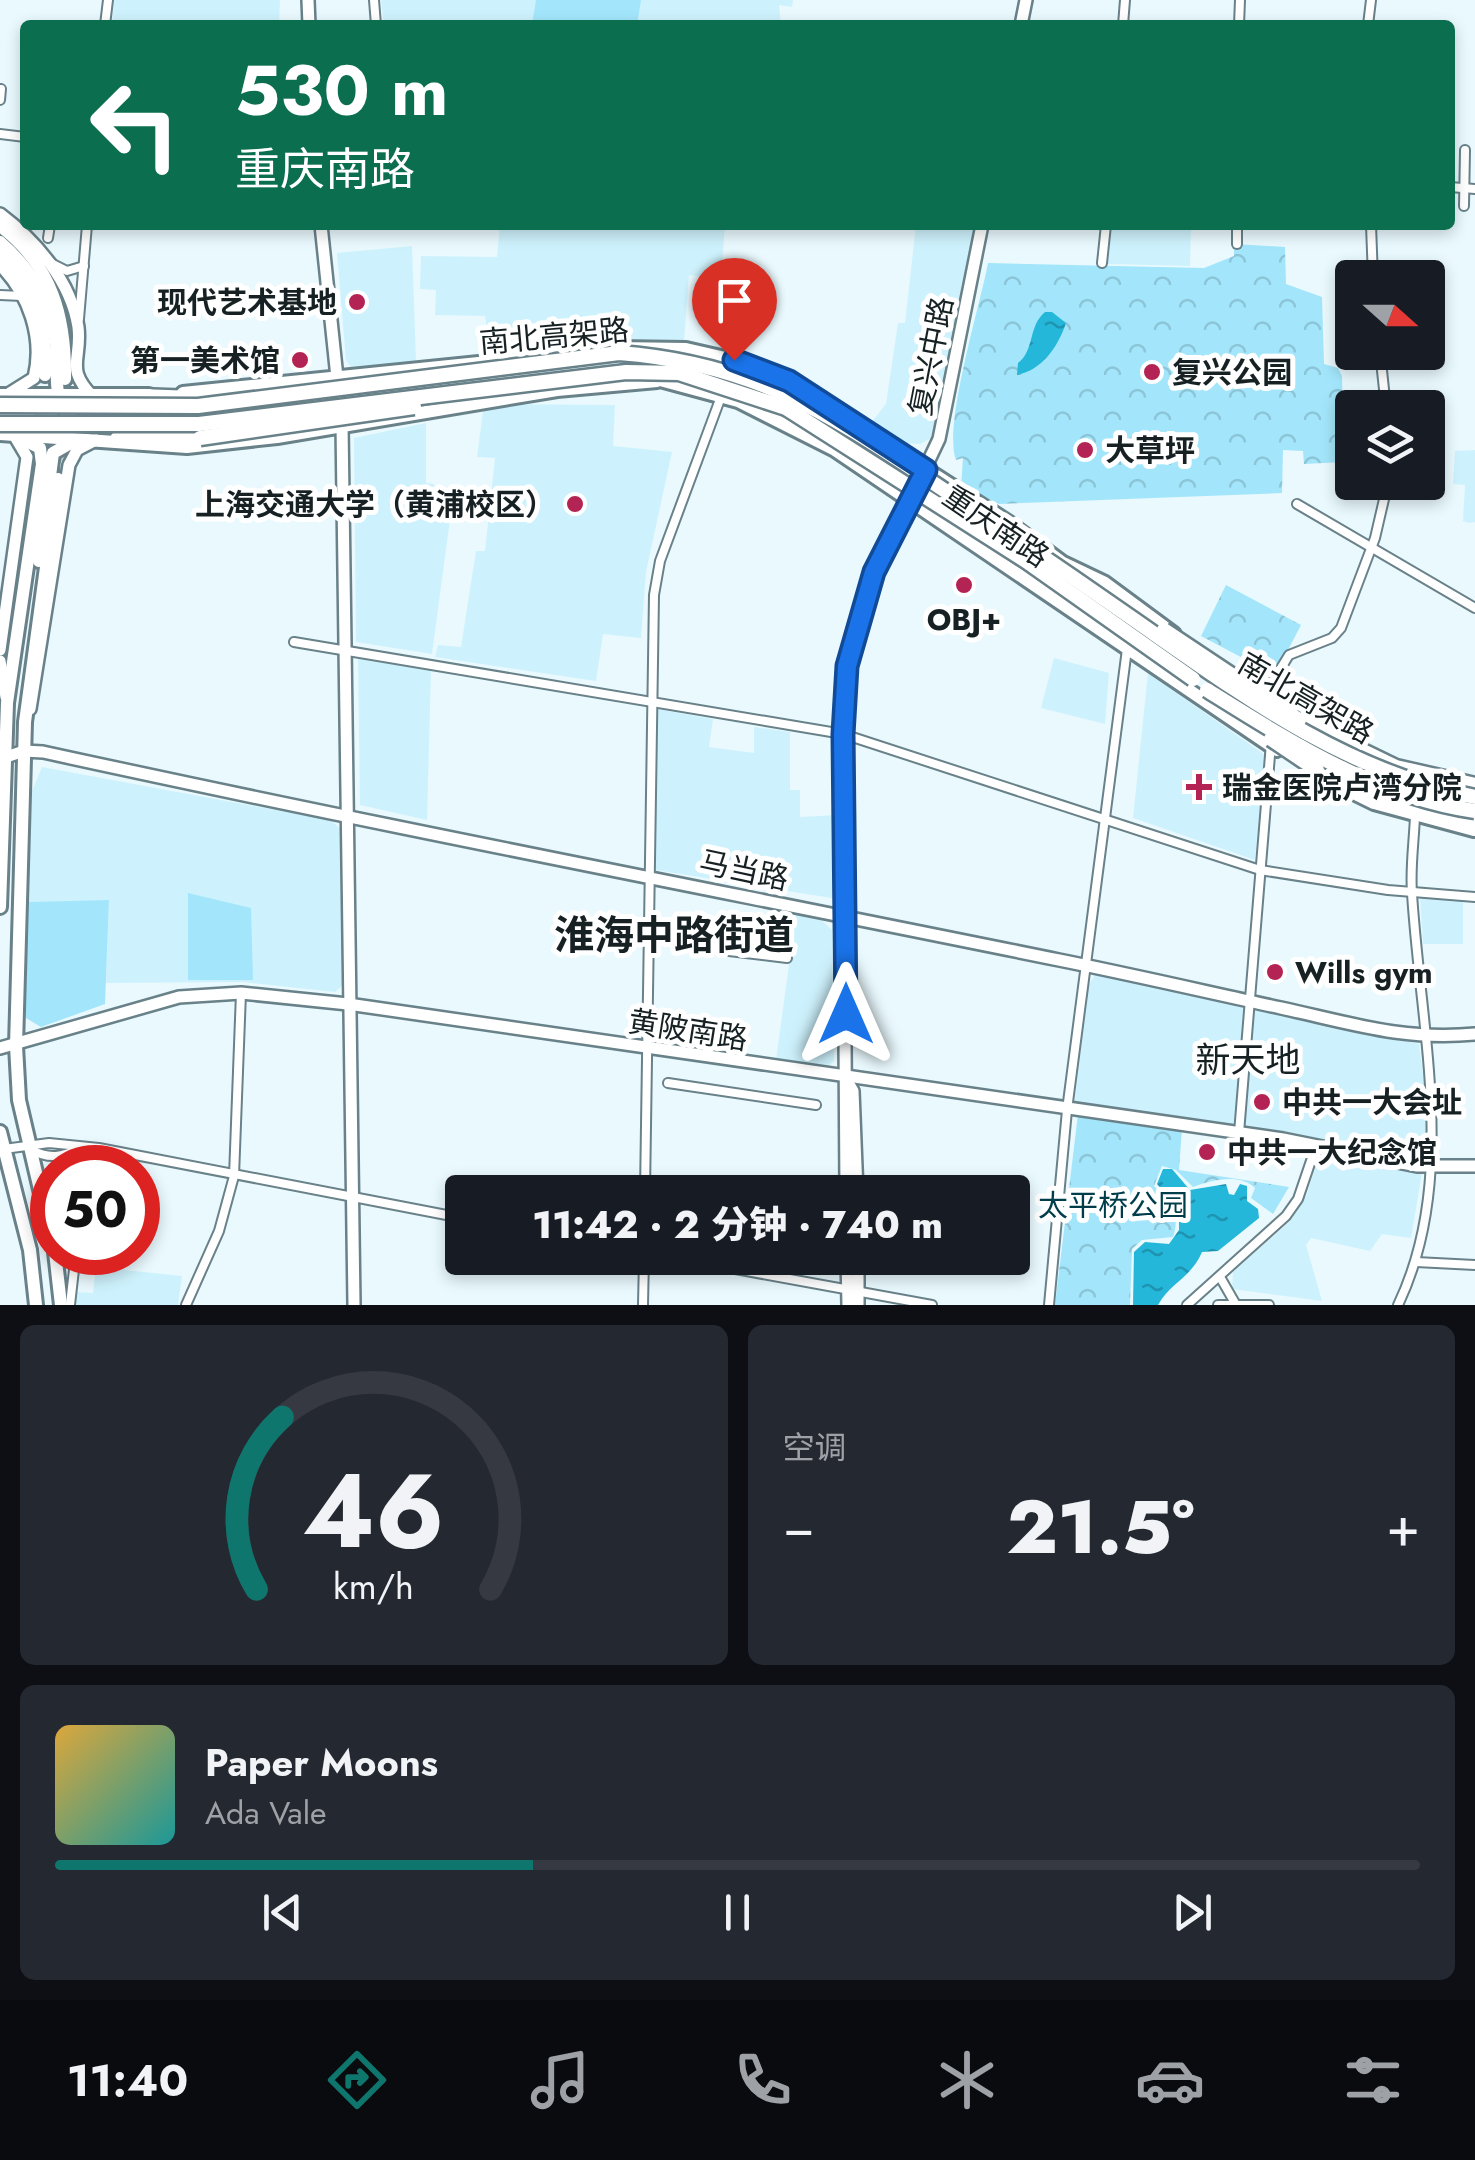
<!DOCTYPE html>
<html lang="zh">
<head>
<meta charset="utf-8">
<style>
	:root { --surface:#171b24; --page:#242831; --text:#f1f3f6; --muted:#9ea1a6; --line:#363941; --accent:#0f766e }
	body { margin:0; font-family:Jost,"Noto Sans SC",sans-serif; background:var(--page); color:var(--text); height:100vh; display:flex; flex-direction:column; font-size:38px; white-space:nowrap }
	* { box-sizing:border-box; margin:0 }
	p { font-size:32px; color:var(--muted) }
	.icon { flex:none; width:55px; height:55px; fill:none; stroke:currentColor; stroke-width:2; stroke-linecap:round; stroke-linejoin:round }
	.map { position:relative; height:1305px; overflow:hidden }
	.details { display:flex; flex-direction:column; gap:20px; padding:20px; background:#0d0f14; flex:1 }
	.details>* { flex:none }
	.hud { position:absolute; left:20px; top:20px; width:1435px; height:210px; border-radius:10px; box-shadow:0 5px 15px #0003; background:#0b6e4f; color:#fff; overflow:hidden }
	.needle { width:65px; rotate:111deg }
	.fabs { position:absolute; left:1335px; top:260px; display:grid; gap:20px }
	.fabs a { display:grid; place-items:center; width:110px; height:110px; border-radius:10px; background:var(--surface); box-shadow:0 5px 15px #0003; font-size:50px }
	.speed { position:absolute; left:30px; top:1145px; display:flex; gap:20px; font-size:50px; font-weight:700; text-align:center }
	.speed>* { display:grid; place-content:center; width:130px; height:130px; border-radius:50%; background:var(--surface); box-shadow:0 5px 15px #0003; line-height:1 }
	.speed .limit { border:15px solid #d22; background:#fff; color:#111 }
	.pin { position:absolute; display:grid; place-items:center; width:85px; height:85px; color:#fff; margin:-102px -42px; border-radius:50% 50% 50% 0; rotate:-45deg; box-shadow:0 0 10px #0007 }
	.pin .icon { rotate:45deg }
	.me { position:absolute; width:110px; margin:-55px; rotate:0deg; stroke-linejoin:round; filter:drop-shadow(0 0 8px #0008) }
	.turn { display:flex; align-items:center; gap:35px; height:210px; padding:0 50px; font-size:45px }
	.turn .icon { width:130px; height:130px; stroke-width:2.5 }
	.turn b { display:block; font-size:70px; line-height:85px }
	.big { font-size:75px; font-weight:800; line-height:1.1 }
	.details .card { flex:1; display:flex; flex-direction:column; justify-content:center; gap:15px; min-width:0; padding:0 35px; border-radius:15px; background:var(--page) }
	.details .dial { align-items:center; gap:0 }
	.dial svg { height:260px; overflow:visible; fill:none; stroke:var(--line); stroke-width:7; stroke-linecap:round; text-anchor:middle }
	.dial text { fill:var(--text); stroke:none }
	.song { display:flex; align-items:center; gap:30px }
	.cover { width:120px; height:120px; border-radius:15px; background:linear-gradient(135deg,hsl(40 70% 55%),hsl(180 70% 35%)) }
	.played { height:10px; border-radius:5px; background:linear-gradient(90deg,var(--accent) 35%,var(--line) 35%) }
	.keys { display:flex; justify-content:space-around; direction:ltr }
	.heat { display:flex; justify-content:space-between; align-items:center; font-size:55px; direction:ltr }
	.details .tiles { flex:1; display:grid; gap:20px; grid-template-columns:1fr 1fr }
	.card:last-child { grid-column:span 2 }
	.trip { position:absolute; left:445px; top:1175px; width:585px; height:100px; border-radius:10px; background:var(--surface); box-shadow:0 5px 15px #0003; font-weight:800; line-height:100px; text-align:center }
	.menu { display:flex; height:160px; justify-content:space-around; align-items:center; background:#090b0e; color:var(--muted) }
	.menu .icon { width:70px; height:70px }
	.menu .current { color:var(--accent) }
	.menu b { font-size:45px; color:var(--text) }
	.map>svg:first-child { display:block }
	.built { fill:#cef2fd }
	.grass { fill:#a3e6fb }
	.forest { fill:url(#forest-crowns) }
	.water { fill:url(#water-ripples) }
	.lines { fill:none; stroke-linecap:round; stroke-linejoin:round }
	.primary-tunnel { stroke:#bfced2; stroke-width:12; stroke-dasharray:12 6; stroke-linecap:butt }
	.street-casing { stroke:#698189; stroke-width:12 }
	.secondary-casing { stroke:#698189; stroke-width:16 }
	.primary-casing { stroke:#698189; stroke-width:18 }
	.highway-casing { stroke:#698189; stroke-width:19 }
	.street { stroke:#fff; stroke-width:8 }
	.secondary { stroke:#fff; stroke-width:11 }
	.primary { stroke:#fff; stroke-width:12 }
	.highway { stroke:#fff; stroke-width:14 }
	.highway-bridge-casing { stroke:#698189; stroke-width:19; stroke-linecap:butt }
	.highway-bridge { stroke:#fff; stroke-width:14 }
	.route-casing { stroke:#114b97; stroke-width:25 }
	.route { stroke:#1a73e8; stroke-width:18 }
	.poi-dot { fill:#b32354; stroke:#fff; stroke-width:4 }
	.labels { text-anchor:middle; dominant-baseline:central; stroke-width:10; stroke-linejoin:round; paint-order:stroke }
	.poi-label { font-size:30px; font-weight:bold; fill:#172124; stroke:#fff; text-anchor:start }
	.street-label { font-size:30px; fill:#172124; stroke:#fff }
	.park-label { font-size:30px; fill:#003d4b; stroke:#fff }
	.quarter-label { font-size:35px; fill:#172124; stroke:#fff }
	.district-label { font-size:40px; font-weight:bold; fill:#172124; stroke:#fff }
</style>
</head>
<body>
<div class="map">
<svg width="1475" height="1305" viewBox="0 0 1475 1305">
	<defs>
		<pattern id="forest-crowns" width="20" height="18" patternUnits="userSpaceOnUse" patternTransform="scale(2.5)"><rect width="20" height="18" fill="#a3e6fb"/><path d="M2 6a3 3 0 1 1 6 0M12 15a3 3 0 1 1 6 0" fill="none" stroke="#8cc5d7"/></pattern>
		<pattern id="water-ripples" width="26" height="14" patternUnits="userSpaceOnUse" patternTransform="scale(2.5)"><rect width="26" height="14" fill="#24b7da"/><path d="M2 4q2-2 4 0t4 0M15 11q2-2 4 0t4 0" fill="none" stroke="#1e94b1"/></pattern>
	</defs>
	<rect width="100%" height="100%" fill="#e9f9fe"/>
	<!-- built -->
	<g class="built">
		<path d="M114,0H280L279,24L112,25Z"/>
		<path d="M381,0H793L792,7L779,5L781,25H384Z"/>
		<path d="M500,225H725L721,278L689,275L684,341L489,343L485,316L435,315L436,290L420,289L421,256L497,257Z"/>
		<path d="M916,225H976L934,437L920,444L902,443L871,423L886,404L898,323H905Z"/>
		<path d="M1112,225H1191L1190,266L1107,264Z"/>
		<path d="M412,246L416,361L351,367L346,360L337,253Z"/>
		<path d="M484,404L615,405L613,446L672,452L646,572L641,638L603,634L596,681L435,657L438,645L461,647L476,551H485L495,458L477,457Z"/>
		<path d="M426,423V483L434,484V493L453,497L432,654L356,642L354,438Z"/>
		<path d="M1475,450V522L1469,523L1463,521L1465,485L1453,484L1455,451Z"/>
		<path d="M1054,658L1109,673L1105,724L1041,708Z"/>
		<path d="M358,659L431,670L427,820L360,805Z"/>
		<path d="M1148,673L1265,755L1255,860L1133,818Z"/>
		<path d="M657,709L713,719L709,747L754,753V727L790,732V790H800V817L837,815L838,899L655,870Z"/>
		<path d="M42,767L330,820L341,829L343,985L335,992L243,982L106,983L109,901L28,902L32,791Z"/>
		<path d="M1420,897L1463,900V944H1423Z"/>
		<path d="M796,913L820,919L832,930L834,1061L824,1069L776,1060Z"/>
		<path d="M1096,974L1419,1044L1429,1121L1426,1163L1074,1106L1089,984Z"/>
		<path d="M1320,1152L1422,1173L1411,1238L1382,1234L1370,1251L1311,1238L1306,1245L1322,1301L1232,1289L1233,1272L1288,1223L1307,1194Z"/>
		<path d="M96,1267L182,1276L178,1305H74L75,1292L93,1293Z"/>
	</g>
	<!-- grass -->
	<g class="grass">
		<path d="M536,0H641L637,25H532Z"/>
		<path d="M188,893L251,908L253,980H188Z"/>
		<path d="M109,900L105,1004L41,1027L26,1018L23,1003L28,902Z"/>
	</g>
	<!-- forest -->
	<g class="forest">
		<path d="M1234,244L1285,247L1286,284L1322,297L1324,364L1338,368L1342,376L1344,462L1304,464L1303,451L1283,450L1282,493L999,504L961,486L963,458L956,460C943,426 980,306 988,263L1204,268L1234,256Z"/>
		<path d="M1226,585L1301,625L1275,675L1201,636Z"/>
		<path d="M1078,1114L1182,1128L1179,1170L1289,1187L1273,1214L1251,1198L1255,1188C1239,1173 1212,1180 1193,1187L1176,1170L1162,1166L1154,1186C1170,1204 1181,1213 1173,1237L1142,1240L1132,1249L1130,1305H1055Z"/>
	</g>
	<!-- water -->
	<g class="water">
		<path d="M1045,312H1052L1066,323C1058,347 1042,370 1017,375L1018,363C1035,350 1028,326 1045,312Z"/>
		<path d="M1163,1169H1172L1190,1190L1226,1184L1229,1194L1234,1195L1240,1184L1247,1186V1201L1258,1209L1259,1218L1218,1251L1202,1252C1191,1278 1171,1282 1158,1305H1133L1134,1252L1145,1242L1169,1244L1179,1230V1210L1157,1184Z"/>
	</g>
	<g class="lines">
		<!-- primary-tunnel -->
		<g class="primary-tunnel">
			<path d="M33,473L45,375"/>
			<path d="M58,479L60,442"/>
		</g>
		<defs>
			<g id="street">
				<path d="M374,0L376,25"/>
				<path d="M105,25L108,0"/>
				<path d="M1123,25L1125,0"/>
				<path d="M1239,25L1240,0"/>
				<path d="M1368,25L1371,0"/>
				<path d="M0,100L1,89"/>
				<path d="M0,134L25,137"/>
				<path d="M1450,187L1475,189"/>
				<path d="M1464,206L1465,150"/>
				<path d="M1237,225V244"/>
				<path d="M1371,225L1373,278"/>
				<path d="M48,238L50,225"/>
				<path d="M51,263L67,271L84,266"/>
				<path d="M1102,263L1106,225"/>
				<path d="M0,295L22,296"/>
				<path d="M79,319L87,225"/>
				<path d="M1380,352L1386,408"/>
				<path d="M1297,504L1475,608"/>
				<path d="M294,642L843,734L1260,870L1388,890L1475,897"/>
				<path d="M1269,729L1264,696L1289,655L1332,638L1341,628L1375,538L1388,482"/>
				<path d="M704,948L787,958"/>
				<path d="M668,1083L816,1105"/>
				<path d="M1239,1133L1271,743"/>
				<path d="M4,1149L49,1143L99,1148L462,1218"/>
				<path d="M32,1150C49,1160 63,1156 80,1149"/>
				<path d="M645,1192L654,595L660,561L722,394"/>
				<path d="M675,1258L932,1305"/>
				<path d="M1416,1262L1475,1265"/>
				<path d="M1220,1277L1235,1303"/>
				<path d="M70,1305L76,1252"/>
				<path d="M186,1305L219,1231L234,1176L241,993"/>
				<path d="M643,1305L644,1258"/>
				<path d="M1049,1305L1067,1110L1127,649"/>
				<path d="M1187,1305L1286,1216L1298,1199L1316,1146"/>
				<path d="M1218,1305H1269"/>
				<path d="M1398,1305C1459,1178 1420,1028 1412,893C1410,868 1414,842 1415,816"/>
			</g>
			<g id="secondary">
				<path d="M308,0L309,25"/>
				<path d="M1021,25L1026,0"/>
				<path d="M0,214C36,241 71,281 78,327C82,361 64,368 94,398"/>
				<path d="M321,225L342,425L354,1305"/>
				<path d="M0,265C29,294 44,338 34,378L10,393"/>
				<path d="M921,477L939,439L982,225"/>
				<path d="M0,650L27,457L14,435"/>
				<path d="M0,661L6,697"/>
				<path d="M30,709L69,465L77,450L96,440"/>
				<path d="M0,759L24,751L43,752C381,826 720,891 1059,960C1134,975 1207,992 1281,1008C1350,1023 1404,1041 1475,1034"/>
				<path d="M0,1048L179,997L241,993L348,1004L1283,1139L1417,1166H1475"/>
				<path d="M846,1079L853,1091L857,1192"/>
				<path d="M846,1192L843,734C848,648 867,568 911,493"/>
				<path d="M847,1258L848,1305"/>
				<path d="M858,1258V1305"/>
			</g>
			<g id="primary">
				<path d="M0,226C52,265 66,317 65,379"/>
				<path d="M0,242C31,269 51,301 56,342C60,378 47,402 81,427"/>
				<path d="M0,255C36,289 48,327 45,375"/>
				<path d="M616,348L686,349L734,360L789,381L1008,522L1063,563L1105,583L1174,634"/>
				<path d="M649,377L738,401L835,450L1277,750"/>
				<path d="M183,393L556,355"/>
				<path d="M0,395H149"/>
				<path d="M0,434L187,447L277,437L557,390L657,381"/>
				<path d="M39,561L53,453L74,441"/>
				<path d="M1315,774L1374,803L1474,830"/>
				<path d="M0,907L7,703L42,464L40,448L22,439"/>
				<path d="M0,1132L30,1250L36,1305"/>
				<path d="M52,1241L19,1100L16,1046L25,722L58,479"/>
				<path d="M55,1252L61,1305"/>
			</g>
			<g id="highway">
				<path d="M139,396L195,398"/>
				<path d="M117,439L200,438"/>
				<path d="M1299,720L1396,767L1475,785"/>
				<path d="M1317,770L1387,800L1475,824"/>
			</g>
		</defs>
		<!-- street casing -->
		<use href="#street" class="street-casing"/>
		<!-- secondary casing -->
		<use href="#secondary" class="secondary-casing"/>
		<!-- primary casing -->
		<use href="#primary" class="primary-casing"/>
		<!-- highway casing -->
		<use href="#highway" class="highway-casing"/>
		<!-- street -->
		<use href="#street" class="street"/>
		<!-- secondary -->
		<use href="#secondary" class="secondary"/>
		<!-- primary -->
		<use href="#primary" class="primary"/>
		<!-- highway -->
		<use href="#highway" class="highway"/>
		<defs>
			<g id="highway-bridge">
				<path d="M0,405L198,406L619,353C750,363 822,409 929,480C998,526 1067,573 1136,621C1242,695 1345,772 1475,797"/>
				<path d="M0,424H199L626,372L679,373L786,408L1026,561L1193,679"/>
				<path d="M200,438L414,407"/>
				<path d="M1164,630L1299,720"/>
				<path d="M1207,690C1292,743 1374,796 1475,811"/>
				<path d="M1271,739L1317,770"/>
			</g>
		</defs>
		<!-- highway-bridge casing -->
		<use href="#highway-bridge" class="highway-bridge-casing"/>
		<!-- highway-bridge -->
		<use href="#highway-bridge" class="highway-bridge"/>
	</g>
	<g class="lines">
		<defs>
			<path id="route" d="M734,360L789,381L926,470L874,572L847,666L843,734L846,1014"/>
		</defs>
		<!-- route casing -->
		<use href="#route" class="route-casing"/>
		<!-- route -->
		<use href="#route" class="route"/>
	</g>
	<!-- markers -->
	<g class="poi-dot">
		<circle cx="357" cy="302" r="10"/>
		<circle cx="300" cy="360" r="10"/>
		<circle cx="1152" cy="372" r="10"/>
		<circle cx="1085" cy="450" r="10"/>
		<circle cx="575" cy="504" r="10"/>
		<circle cx="964" cy="585" r="10"/>
		<path d="M1194 772h10v10h10v10h-10v10h-10v-10h-10v-10h10z"/>
		<circle cx="1275" cy="972" r="10"/>
		<circle cx="1262" cy="1102" r="10"/>
		<circle cx="1207" cy="1152" r="10"/>
	</g>
	<g class="labels">
		<!-- poi labels -->
		<g class="poi-label">
			<text x="337" y="302" text-anchor="end">现代艺术基地</text>
			<text x="280" y="360" text-anchor="end">第一美术馆</text>
			<text x="1172" y="372">复兴公园</text>
			<text x="1105" y="450">大草坪</text>
			<text x="555" y="504" text-anchor="end">上海交通大学（黄浦校区）</text>
			<text x="964" y="619" text-anchor="middle">OBJ+</text>
			<text x="1222" y="787">瑞金医院卢湾分院</text>
			<text x="1295" y="972">Wills gym</text>
			<text x="1282" y="1102">中共一大会址</text>
			<text x="1227" y="1152">中共一大纪念馆</text>
		</g>
		<!-- street labels -->
		<g class="street-label">
			<text transform="translate(554 336) rotate(-5)">南北高架路</text>
			<text transform="translate(931 356) rotate(-79)">复兴中路</text>
			<text transform="translate(996 526) rotate(34)">重庆南路</text>
			<text transform="translate(1306 698) rotate(30)">南北高架路</text>
			<text transform="translate(744 870) rotate(12)">马当路</text>
			<text transform="translate(688 1030) rotate(9)">黄陂南路</text>
		</g>
		<!-- park labels -->
		<g class="park-label">
			<text x="1113" y="1205">太平桥公园</text>
		</g>
		<!-- quarter labels -->
		<g class="quarter-label">
			<text x="1248" y="1060">新天地</text>
		</g>
		<!-- district labels -->
		<g class="district-label">
			<text x="674" y="935">淮海中路街道</text>
		</g>
	</g>
</svg>
<div class="fabs">
<a><svg class="needle" viewBox="-14 -14 28 28"><path d="M0-13l5 13h-10z" fill="#e53935"/><path d="M0 13l5-13h-10z" fill="#9ea1a6"/></svg></a>
<a><svg class="icon" aria-label="layers" viewBox="0 0 24 24"><path d="M12 4l9 5-9 5-9-5zM3 14l9 5 9-5"/></svg></a>
</div>
<div class="speed"><div class="limit">50</div></div>
<div class="pin" style="left:734px;top:360px;background:#d93025"><svg class="icon" aria-label="arrive" viewBox="0 0 24 24"><path d="M6 21V4h12l-3 4 3 4H6"/></svg></div>
<svg class="me" style="left:846px;top:1014px" viewBox="-20 -20 40 40"><path d="M0-17L14 15 0 8-14 15z" fill="#1a73e8" stroke="#fff" stroke-width="4"/></svg>
<div class="trip">11:42 · 2 分钟 · 740 m</div>
<div class="hud">
<div class="turn"><svg class="icon" aria-label="left" viewBox="0 0 24 24"><path d="M17 20v-9H6M10 6l-5 5 5 5"/></svg><div><b>530 m</b>重庆南路</div></div>
</div>
</div>
<section class="details">
<div class="tiles">
<div class="card dial"><svg viewBox="0 0 100 80">
<path d="M14 69A42 42 0 1 1 86 69"/>
<path d="M14 69A42 42 0 0 1 22 16" stroke="#0f766e"/>
<text x="50" y="56" font-size="32" font-weight="700">46</text>
<text x="50" y="72" font-size="11">km/h</text>
</svg></div>
<div class="card"><p>空调</p>
<div class="heat"><a>−</a><b class="big">21.5°</b><a>+</a></div>
</div>
<div class="card">
<div class="song"><i class="cover"></i><div><b>Paper Moons</b><p>Ada Vale</p></div></div>
<div class="played"></div>
<div class="keys"><svg class="icon" aria-label="previous" viewBox="0 0 24 24"><path d="M18 5L8 12l10 7zM5 5v14"/></svg><svg class="icon" aria-label="pause" viewBox="0 0 24 24"><path d="M8 5v14M16 5v14"/></svg><svg class="icon" aria-label="next" viewBox="0 0 24 24"><path d="M6 5l10 7-10 7zM19 5v14"/></svg></div>
</div>
</div>
</section>
<nav class="menu">
<b>11:40</b>
<svg class="icon current" aria-label="directions" viewBox="0 0 24 24"><path d="M12 3l9 9-9 9-9-9zM9 14v-3h6M13 9l2 2-2 2"/></svg>
<svg class="icon" aria-label="music" viewBox="0 0 24 24"><path d="M9 18V5l10-2v13"/><circle cx="6" cy="18" r="3"/><circle cx="16" cy="16" r="3"/></svg>
<svg class="icon" aria-label="phone" viewBox="0 0 24 24"><path d="M5 4h4l2 5-3 2q2 4 5 5l2-3 5 2v4C11 20 4 13 5 4z"/></svg>
<svg class="icon" aria-label="climate" viewBox="0 0 24 24"><path d="M12 3v18M4 7l16 10M4 17L20 7"/></svg>
<svg class="icon" aria-label="car" viewBox="0 0 24 24"><path d="M5 17H2v-5l4-1 3-4h7l3 4 3 1v5h-3M9 17h6M6 11h13"/><circle cx="7" cy="17" r="2"/><circle cx="17" cy="17" r="2"/></svg>
<svg class="icon" aria-label="filters" viewBox="0 0 24 24"><path d="M4 7h16M4 17h16"/><circle cx="9" cy="7" r="2"/><circle cx="15" cy="17" r="2"/></svg>
</nav>
</body>
</html>
